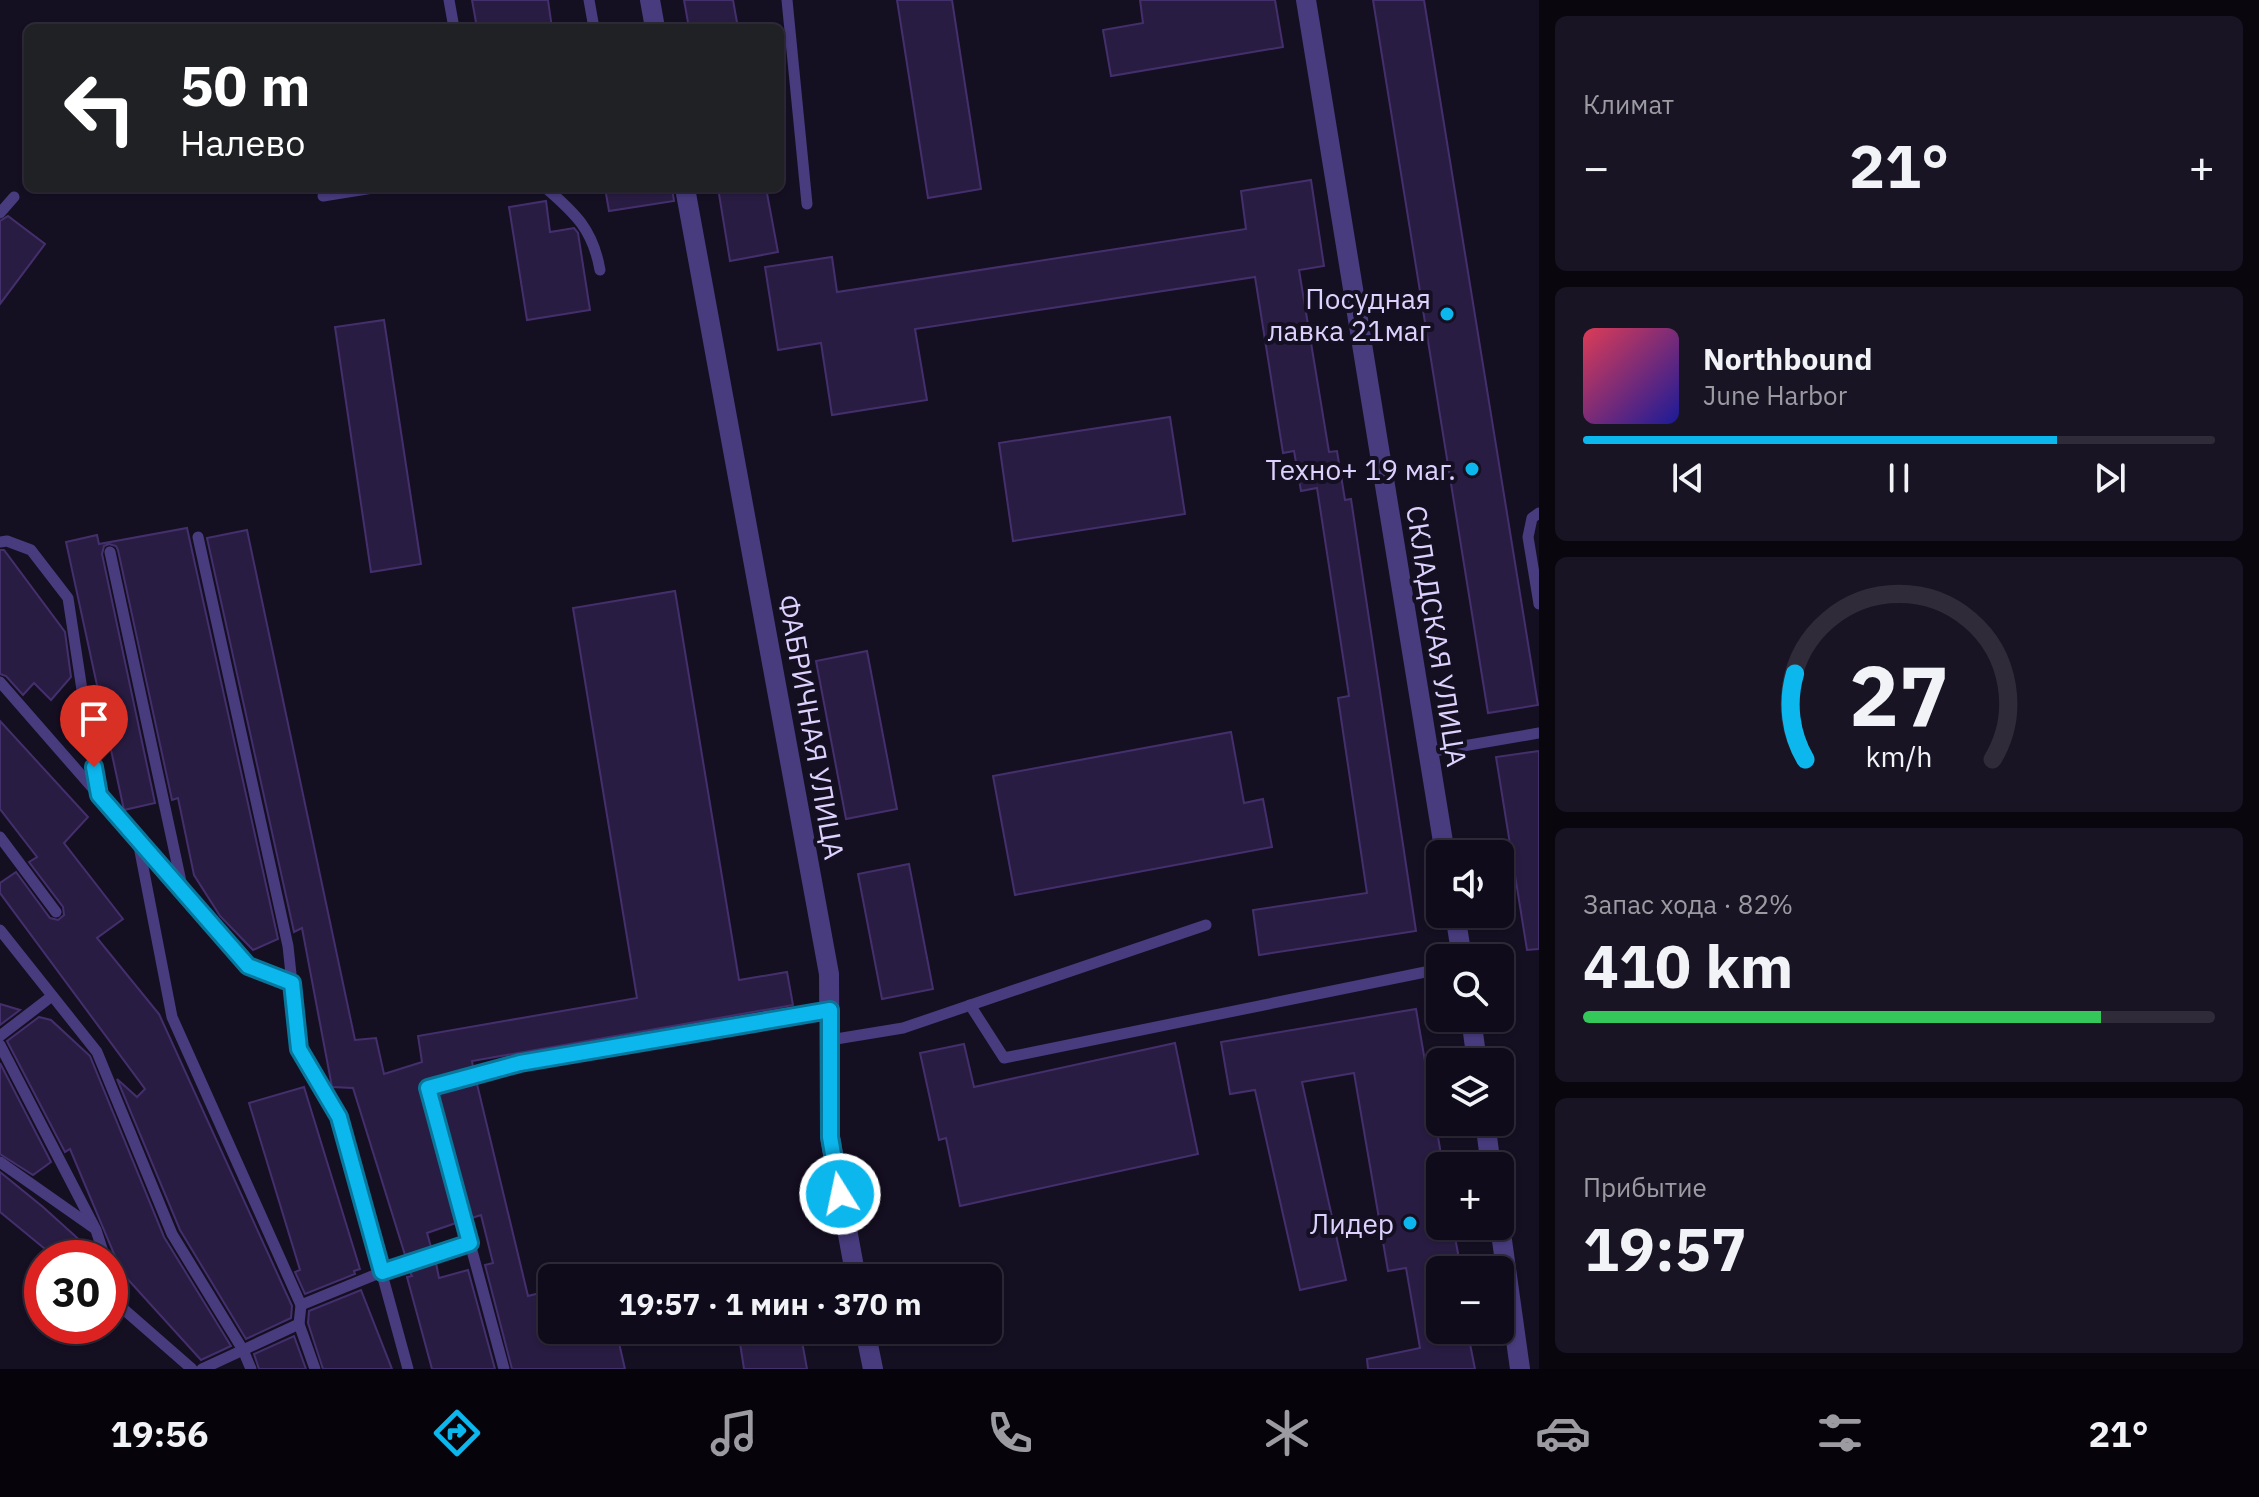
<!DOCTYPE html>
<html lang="ru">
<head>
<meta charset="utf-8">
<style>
	:root { --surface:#100b1a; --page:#191423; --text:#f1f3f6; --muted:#9c9ba2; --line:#302b39; --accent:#0cb7ee }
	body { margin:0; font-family:"IBM Plex Sans",sans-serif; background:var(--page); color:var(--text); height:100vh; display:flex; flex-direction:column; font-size:30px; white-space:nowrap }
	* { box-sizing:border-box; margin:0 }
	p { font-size:26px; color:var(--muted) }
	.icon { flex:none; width:44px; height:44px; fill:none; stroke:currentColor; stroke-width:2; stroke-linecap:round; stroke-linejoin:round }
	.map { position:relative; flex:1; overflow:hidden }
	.panel { display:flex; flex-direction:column; gap:16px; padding:16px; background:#09060e; width:720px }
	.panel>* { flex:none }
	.guide { position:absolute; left:24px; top:24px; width:760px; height:168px; border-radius:12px; box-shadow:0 2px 6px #0004,0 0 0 2px var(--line); background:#202124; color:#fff; overflow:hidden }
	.fabs { position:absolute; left:1426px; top:840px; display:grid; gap:16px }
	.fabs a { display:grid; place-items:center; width:88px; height:88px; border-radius:12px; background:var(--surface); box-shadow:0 2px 6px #0004,0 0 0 2px var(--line); font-size:40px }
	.speed { position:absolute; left:24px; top:1240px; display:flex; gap:16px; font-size:40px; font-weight:700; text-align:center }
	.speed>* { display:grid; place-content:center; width:104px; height:104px; border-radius:50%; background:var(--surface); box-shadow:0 2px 6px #0004,0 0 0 2px var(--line); line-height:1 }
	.speed .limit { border:12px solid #d22; background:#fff; color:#111 }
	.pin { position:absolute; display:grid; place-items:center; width:68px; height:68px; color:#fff; margin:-82px -34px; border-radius:50% 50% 50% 0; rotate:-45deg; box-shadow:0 0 8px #0007 }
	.pin .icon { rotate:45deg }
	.me { position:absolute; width:88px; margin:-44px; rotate:350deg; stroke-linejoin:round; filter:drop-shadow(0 0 6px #0008) }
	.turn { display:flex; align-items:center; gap:28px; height:168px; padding:0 24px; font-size:36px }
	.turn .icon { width:104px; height:104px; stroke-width:2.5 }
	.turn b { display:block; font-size:56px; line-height:68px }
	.big { font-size:60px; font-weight:700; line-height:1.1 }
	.panel .card { flex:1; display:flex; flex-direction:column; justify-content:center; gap:12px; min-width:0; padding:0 28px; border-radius:12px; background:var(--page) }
	.panel .dial { align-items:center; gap:0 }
	.dial svg { height:208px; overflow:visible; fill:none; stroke:var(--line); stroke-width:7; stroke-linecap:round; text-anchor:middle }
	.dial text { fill:var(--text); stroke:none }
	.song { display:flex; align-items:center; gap:24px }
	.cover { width:96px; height:96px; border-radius:12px; background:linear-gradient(135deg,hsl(350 70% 55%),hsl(240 70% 35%)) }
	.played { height:8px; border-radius:4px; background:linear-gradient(90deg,var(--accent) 75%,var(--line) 75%) }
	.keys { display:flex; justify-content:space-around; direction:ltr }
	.heat { display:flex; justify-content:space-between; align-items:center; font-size:44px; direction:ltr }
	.charge { height:12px; border-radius:6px; background:linear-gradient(90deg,#34c759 82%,var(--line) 0) }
	.trip { position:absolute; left:538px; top:1264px; width:464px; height:80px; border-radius:12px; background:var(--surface); box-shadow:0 2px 6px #0004,0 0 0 2px var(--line); font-weight:700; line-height:80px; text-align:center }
	.menu { display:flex; height:128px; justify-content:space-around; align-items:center; background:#06040a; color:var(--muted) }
	.menu .icon { width:56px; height:56px }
	.menu .on { color:var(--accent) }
	.menu b { font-size:36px; color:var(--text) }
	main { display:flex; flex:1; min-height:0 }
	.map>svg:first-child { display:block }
	.building { fill:#291c42; stroke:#442f6d; stroke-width:2 }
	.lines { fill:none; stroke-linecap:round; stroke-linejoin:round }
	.service { stroke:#483c7e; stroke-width:11 }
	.minor { stroke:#483c7e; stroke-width:20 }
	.route-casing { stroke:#08779b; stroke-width:20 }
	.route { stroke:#0cb7ee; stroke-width:14 }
	.poi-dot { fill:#0cb7ee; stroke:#150f22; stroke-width:3 }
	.labels { text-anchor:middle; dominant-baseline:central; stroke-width:8; stroke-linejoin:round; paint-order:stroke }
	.poi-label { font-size:28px; fill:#ddd2fd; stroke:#150f22; text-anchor:end }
	.street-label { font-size:28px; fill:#ddd2fd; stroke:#150f22 }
</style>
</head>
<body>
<main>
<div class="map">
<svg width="1539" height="1369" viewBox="0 0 1539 1369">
	<rect width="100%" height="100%" fill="#150f22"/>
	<!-- building -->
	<g class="building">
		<path d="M472,0H548L552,28H477Z"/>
		<path d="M684,0H733L738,28H689Z"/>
		<path d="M897,0H952L981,189L928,198Z"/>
		<path d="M1140,0H1275L1283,47L1111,76L1103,30L1143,23Z"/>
		<path d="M1373,0H1424L1538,705L1488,713Z"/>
		<path d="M1311,180L1324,266L1299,270L1329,452L1337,451L1345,500L1351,499L1416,931L1259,955L1253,910L1367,893L1338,698L1349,696L1317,488L1301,491L1294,451L1283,453L1255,277L915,329L927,400L832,415L821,343L778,350L765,267L832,257L837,292L1246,229L1241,191Z"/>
		<path d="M605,188H672L674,201L609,211Z"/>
		<path d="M718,188H766L778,252L730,261Z"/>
		<path d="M546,201L550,232L574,228L578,233L590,310L527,320L509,207Z"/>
		<path d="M8,216L45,244L0,304V221Z"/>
		<path d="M384,320L421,564L371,572L335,327Z"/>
		<path d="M1170,417L1185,514L1013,541L999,443Z"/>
		<path d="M187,528L278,939L253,950L220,916L194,875L178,798L172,800L118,550L116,546L109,544L104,546L102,554L155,803L124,810L66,542L97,535L99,544Z"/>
		<path d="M247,530L355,1040L376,1038L384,1074L422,1062L418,1036L637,998L573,608L675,591L739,980L787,972L793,1005L472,1061L473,1067L423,1082L420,1090L456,1223L427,1233L431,1247L405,1255L353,1088L332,1087L302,928L294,932L207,538Z"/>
		<path d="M0,550H4L65,632L71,677L51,700L34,683L23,695L6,676L0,674Z"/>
		<path d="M867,651L897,809L846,819L816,661Z"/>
		<path d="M0,721L88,817L64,843L123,919L97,938L159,1014L292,1306L291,1318L246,1339L180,1230L117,1079L137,1097L145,1089L0,893V883L16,872L50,918L58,920L64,915L63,907L29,862L37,857L0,809Z"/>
		<path d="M1231,732L1244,803L1263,799L1272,847L1015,895L993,776Z"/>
		<path d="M1539,751V949L1527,950L1496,757Z"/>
		<path d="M909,864L933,989L882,999L858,874Z"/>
		<path d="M0,1004L20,1010L0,1025Z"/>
		<path d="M1416,1009L1443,1166H1440V1226H1453L1459,1259L1460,1270H1440V1344L1469,1339L1475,1369H1368L1367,1359L1420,1348L1406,1268L1388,1271L1354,1073L1302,1082L1346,1280L1300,1290L1255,1090L1230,1094L1221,1042Z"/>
		<path d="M39,1017L51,1020L90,1056L164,1237L231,1346L201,1360L122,1273L70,1149L65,1152L7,1041Z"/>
		<path d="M1175,1043L1198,1154L960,1206L946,1138L939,1140L920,1053L964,1044L974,1087Z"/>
		<path d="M0,1063L51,1162L33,1175L0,1154Z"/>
		<path d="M477,1084L528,1296L552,1290V1330H616L625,1369H512L485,1265L493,1263L481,1215L472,1218L438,1094Z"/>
		<path d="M304,1087L360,1269L354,1271L355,1274L305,1294L295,1272L300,1270L249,1103Z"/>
		<path d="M0,1172L43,1207L94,1253L96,1258H56L0,1212Z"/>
		<path d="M436,1263L439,1278L468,1270L495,1369H432L407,1277L412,1276L410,1272Z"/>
		<path d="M361,1290L392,1369H323L308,1323L309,1311Z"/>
		<path d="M738,1330H800L807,1369H744Z"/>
		<path d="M294,1336L306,1369H259L254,1354Z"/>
	</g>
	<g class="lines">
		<!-- service -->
		<g class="service">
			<path d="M449,0L454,28"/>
			<path d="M589,0L594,28"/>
			<path d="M787,0L807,204"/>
			<path d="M546,188C576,214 593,230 600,270"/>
			<path d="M323,196L373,188"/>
			<path d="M0,213L14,197"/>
			<path d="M1539,513L1532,518L1528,537L1539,604"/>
			<path d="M198,537L288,946L299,1049L339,1117L408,1369"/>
			<path d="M0,542L7,541L31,550L68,598L98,795"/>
			<path d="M110,552L183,891"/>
			<path d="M0,682L248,966L292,983"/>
			<path d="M1428,752L1539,733"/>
			<path d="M0,837L56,912"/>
			<path d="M138,841L172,1017L301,1305L299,1324L315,1369"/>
			<path d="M0,930L97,1052L172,1234L243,1350L251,1369"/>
			<path d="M970,1005L1004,1058L1440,969"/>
			<path d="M0,1036L52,996"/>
			<path d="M830,1040L903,1028L1206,925"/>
			<path d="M0,1045L96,1230L105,1258"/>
			<path d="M0,1162L94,1228"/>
			<path d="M110,1274L120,1306L192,1369"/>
			<path d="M301,1305L382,1272L470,1243"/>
			<path d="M202,1369L299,1324"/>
			<path d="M504,1369L428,1088L520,1063L830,1010"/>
		</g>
		<!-- minor -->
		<g class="minor">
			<path d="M650,0L655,28"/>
			<path d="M1306,0L1445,854"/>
			<path d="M685,188L829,974L830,1137L856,1278"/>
			<path d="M1455,914L1462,958"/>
			<path d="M1471,1018L1477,1062"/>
			<path d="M1485,1122L1491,1166"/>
			<path d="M1500,1226L1520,1369"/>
			<path d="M865,1330L873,1369"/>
		</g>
	</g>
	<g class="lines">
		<defs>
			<path id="route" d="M94,767L99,795L248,966L292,983L299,1049L339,1117L382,1272L470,1243L428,1088L520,1063L830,1010V1137L840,1194"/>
		</defs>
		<!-- route casing -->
		<use href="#route" class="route-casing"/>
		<!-- route -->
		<use href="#route" class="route"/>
	</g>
	<!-- markers -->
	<g class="poi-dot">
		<circle cx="1447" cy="314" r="8"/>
		<circle cx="1472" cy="469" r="8"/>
		<circle cx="1410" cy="1223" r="8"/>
	</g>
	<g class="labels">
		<!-- poi labels -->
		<g class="poi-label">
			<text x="1431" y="298">Посудная<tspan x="1431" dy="32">лавка 21маг</tspan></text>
			<text x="1456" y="469">Техно+ 19 маг.</text>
			<text x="1394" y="1223">Лидер</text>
		</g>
		<!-- street labels -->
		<g class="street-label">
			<text transform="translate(1437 636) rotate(81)">СКЛАДСКАЯ УЛИЦА</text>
			<text transform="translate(812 727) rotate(80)">ФАБРИЧНАЯ УЛИЦА</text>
		</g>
	</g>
</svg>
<div class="fabs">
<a><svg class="icon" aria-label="sound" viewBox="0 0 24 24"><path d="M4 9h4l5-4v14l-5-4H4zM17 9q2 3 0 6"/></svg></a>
<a><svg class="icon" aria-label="search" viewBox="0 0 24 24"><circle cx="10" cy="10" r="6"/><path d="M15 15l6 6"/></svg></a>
<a><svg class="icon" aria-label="layers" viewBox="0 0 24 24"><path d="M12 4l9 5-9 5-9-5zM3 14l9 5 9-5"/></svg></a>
<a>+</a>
<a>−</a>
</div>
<div class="speed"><div class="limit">30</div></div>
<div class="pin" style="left:94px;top:767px;background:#d93025"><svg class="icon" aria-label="arrive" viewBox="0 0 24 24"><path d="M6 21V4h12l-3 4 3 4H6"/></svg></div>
<svg class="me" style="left:840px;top:1194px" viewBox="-20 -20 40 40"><circle r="17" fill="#0cb7ee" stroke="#fff" stroke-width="3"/><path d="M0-11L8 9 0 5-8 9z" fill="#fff"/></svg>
<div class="trip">19:57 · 1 мин · 370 m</div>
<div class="guide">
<div class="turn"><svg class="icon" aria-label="left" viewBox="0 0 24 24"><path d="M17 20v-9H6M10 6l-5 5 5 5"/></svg><div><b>50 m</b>Налево</div></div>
</div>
</div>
<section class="panel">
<div class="card"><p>Климат</p>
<div class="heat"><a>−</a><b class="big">21°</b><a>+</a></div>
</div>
<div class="card">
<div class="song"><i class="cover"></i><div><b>Northbound</b><p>June Harbor</p></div></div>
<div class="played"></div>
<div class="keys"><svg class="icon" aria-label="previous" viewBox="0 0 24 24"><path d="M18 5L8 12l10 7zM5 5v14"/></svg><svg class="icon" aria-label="pause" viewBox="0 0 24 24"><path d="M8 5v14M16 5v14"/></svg><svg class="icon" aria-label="next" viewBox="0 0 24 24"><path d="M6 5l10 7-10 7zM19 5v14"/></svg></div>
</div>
<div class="card dial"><svg viewBox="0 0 100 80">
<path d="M14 69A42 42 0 1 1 86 69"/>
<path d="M14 69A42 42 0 0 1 10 36" stroke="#0cb7ee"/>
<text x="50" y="56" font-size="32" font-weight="700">27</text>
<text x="50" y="72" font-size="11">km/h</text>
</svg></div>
<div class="card"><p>Запас хода · 82%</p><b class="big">410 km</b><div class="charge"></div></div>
<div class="card"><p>Прибытие</p><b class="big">19:57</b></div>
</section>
</main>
<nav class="menu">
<b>19:56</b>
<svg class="icon on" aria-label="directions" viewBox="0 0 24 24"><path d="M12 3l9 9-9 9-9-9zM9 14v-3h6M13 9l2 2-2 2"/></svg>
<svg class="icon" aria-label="music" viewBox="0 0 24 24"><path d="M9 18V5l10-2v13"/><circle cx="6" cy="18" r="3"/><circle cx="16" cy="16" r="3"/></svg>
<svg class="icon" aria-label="phone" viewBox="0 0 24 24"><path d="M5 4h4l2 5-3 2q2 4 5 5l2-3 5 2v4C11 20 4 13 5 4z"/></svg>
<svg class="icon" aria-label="climate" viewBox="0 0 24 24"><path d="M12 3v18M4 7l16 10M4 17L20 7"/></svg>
<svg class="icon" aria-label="car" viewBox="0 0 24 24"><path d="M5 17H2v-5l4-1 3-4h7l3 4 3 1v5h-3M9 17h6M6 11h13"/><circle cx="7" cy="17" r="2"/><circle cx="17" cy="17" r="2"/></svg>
<svg class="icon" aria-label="filters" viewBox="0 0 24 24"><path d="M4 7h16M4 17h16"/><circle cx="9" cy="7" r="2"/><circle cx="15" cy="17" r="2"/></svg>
<b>21°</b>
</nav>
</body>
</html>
